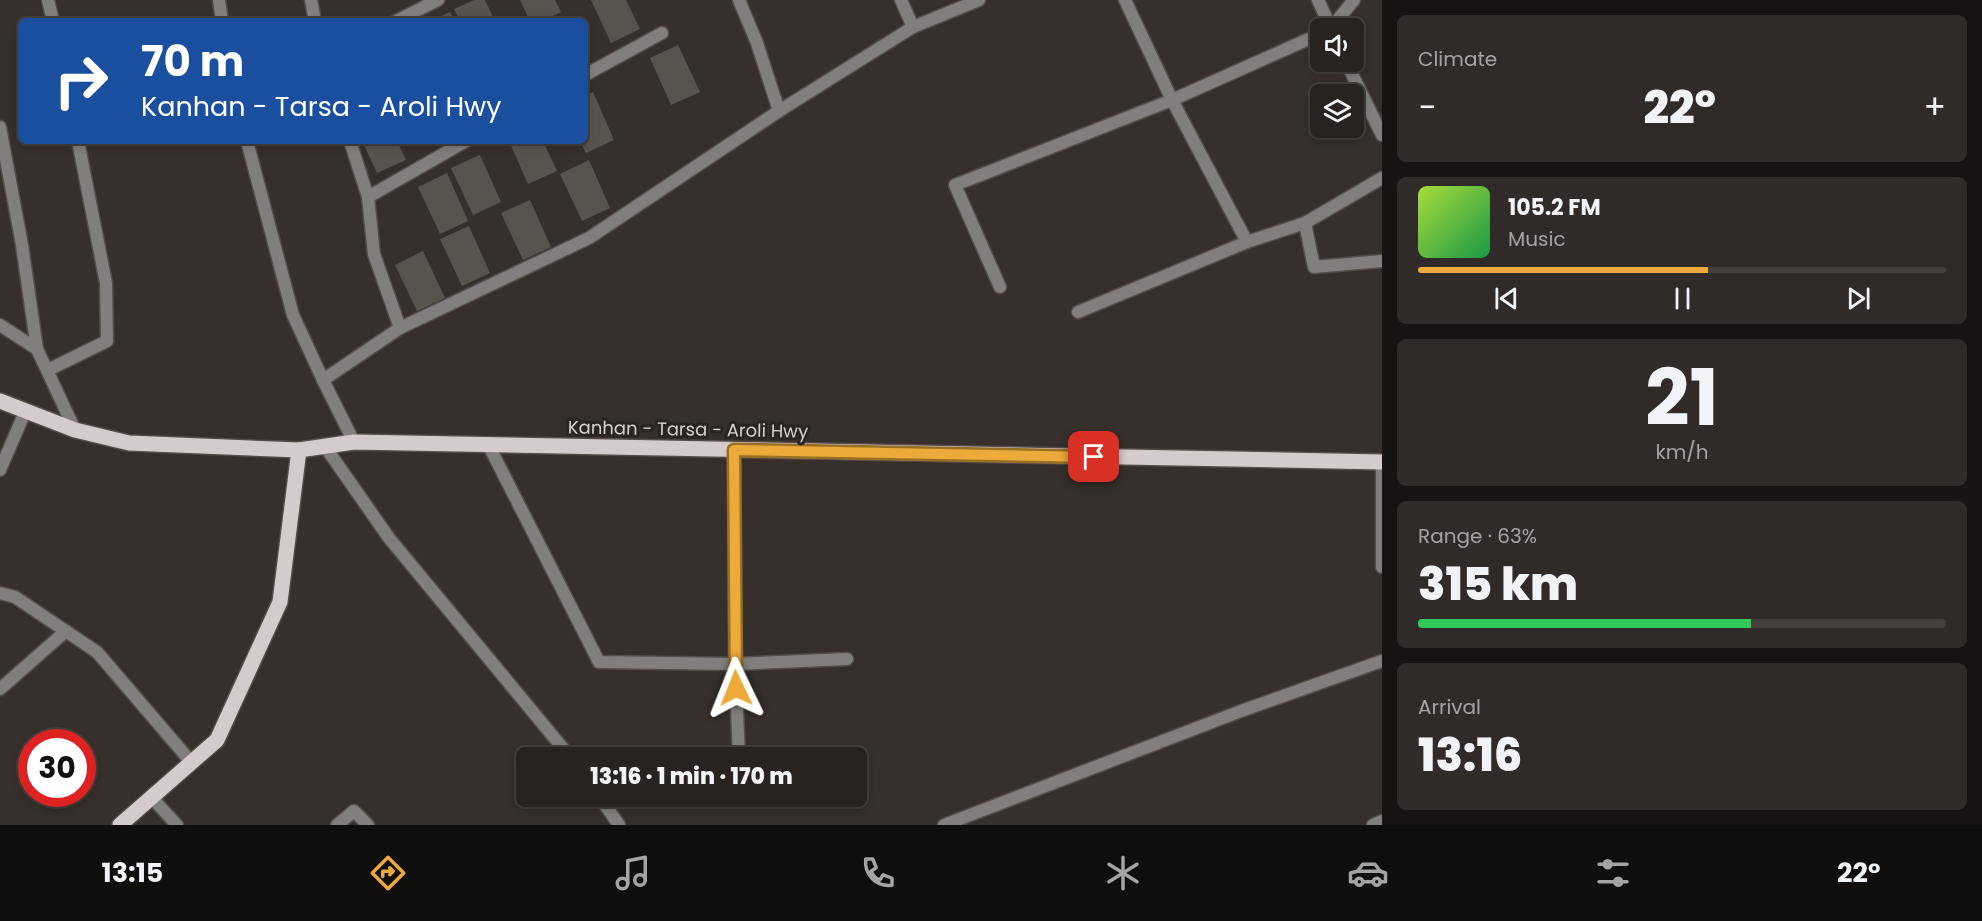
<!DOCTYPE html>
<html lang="en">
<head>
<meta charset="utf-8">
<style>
	:root { --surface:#282320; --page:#302b29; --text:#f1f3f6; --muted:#a5a4a5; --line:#44403e; --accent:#ebaa39 }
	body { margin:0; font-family:Poppins,sans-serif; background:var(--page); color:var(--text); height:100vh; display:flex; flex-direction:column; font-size:22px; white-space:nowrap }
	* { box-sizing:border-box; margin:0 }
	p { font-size:20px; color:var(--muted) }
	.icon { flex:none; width:33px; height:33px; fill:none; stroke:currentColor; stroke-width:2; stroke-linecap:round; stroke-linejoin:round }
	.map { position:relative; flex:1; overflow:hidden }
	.panel { display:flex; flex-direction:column; gap:15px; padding:15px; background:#161312; width:600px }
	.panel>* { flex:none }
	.banner { position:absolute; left:18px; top:18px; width:570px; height:126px; border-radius:9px; box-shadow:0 3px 9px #0003,0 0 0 2px var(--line); background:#1a4fa0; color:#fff; overflow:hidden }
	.buttons { position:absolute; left:1310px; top:18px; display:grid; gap:12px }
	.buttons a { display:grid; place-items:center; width:54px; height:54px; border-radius:9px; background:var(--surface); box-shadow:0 3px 9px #0003,0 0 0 2px var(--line); font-size:30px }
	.speed { position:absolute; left:18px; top:729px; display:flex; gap:12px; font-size:30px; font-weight:700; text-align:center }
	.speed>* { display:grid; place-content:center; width:78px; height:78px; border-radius:50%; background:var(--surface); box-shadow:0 3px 9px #0003,0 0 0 2px var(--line); line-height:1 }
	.speed .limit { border:9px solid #d22; background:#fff; color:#111 }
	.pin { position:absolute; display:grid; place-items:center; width:51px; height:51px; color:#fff; margin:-26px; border-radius:12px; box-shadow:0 3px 9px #0006 }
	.me { position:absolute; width:66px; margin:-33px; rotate:358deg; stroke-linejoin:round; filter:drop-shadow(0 0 4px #0008) }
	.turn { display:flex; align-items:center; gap:21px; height:126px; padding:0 24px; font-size:27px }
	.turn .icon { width:78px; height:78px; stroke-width:2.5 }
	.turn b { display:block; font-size:42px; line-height:51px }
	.big { font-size:45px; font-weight:800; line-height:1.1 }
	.panel .card { flex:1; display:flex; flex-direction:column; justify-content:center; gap:9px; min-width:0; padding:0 21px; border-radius:9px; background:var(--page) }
	.panel .dial { align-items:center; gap:0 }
	.dial b { font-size:78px; line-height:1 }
	.song { display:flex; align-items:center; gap:18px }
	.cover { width:72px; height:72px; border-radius:9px; background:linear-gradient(135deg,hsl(80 70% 55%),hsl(140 70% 35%)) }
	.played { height:6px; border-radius:3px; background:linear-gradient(90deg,var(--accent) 55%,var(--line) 55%) }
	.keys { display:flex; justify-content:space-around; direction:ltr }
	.heat { display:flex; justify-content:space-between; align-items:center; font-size:33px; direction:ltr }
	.charge { height:9px; border-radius:4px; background:linear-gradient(90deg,#34c759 63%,var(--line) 0) }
	.trip { position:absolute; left:516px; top:747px; width:351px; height:60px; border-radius:9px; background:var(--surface); box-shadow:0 3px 9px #0003,0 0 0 2px var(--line); font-weight:800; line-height:60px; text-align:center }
	.tab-bar { display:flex; height:96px; justify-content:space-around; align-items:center; background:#100e0d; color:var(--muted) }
	.tab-bar .icon { width:42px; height:42px }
	.tab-bar .active { color:var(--accent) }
	.tab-bar b { font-size:27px; color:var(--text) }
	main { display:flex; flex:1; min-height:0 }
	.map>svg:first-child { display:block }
	.building { fill:#59534d }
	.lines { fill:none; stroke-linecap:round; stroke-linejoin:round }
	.street-casing { stroke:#534c48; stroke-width:15 }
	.primary-casing { stroke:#534c48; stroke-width:18 }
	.street { stroke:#827e7e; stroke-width:12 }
	.primary { stroke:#d5cbcc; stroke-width:15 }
	.route-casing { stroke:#996e25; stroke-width:15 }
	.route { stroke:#ebaa39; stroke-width:10 }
	.labels { text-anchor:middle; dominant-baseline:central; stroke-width:6; stroke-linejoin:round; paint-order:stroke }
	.street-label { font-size:18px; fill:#d6d1ce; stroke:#2b2521 }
</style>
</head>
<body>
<main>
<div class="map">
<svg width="1382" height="825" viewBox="0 0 1382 825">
	<rect width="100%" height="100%" fill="#362f2b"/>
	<!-- building -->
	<g class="building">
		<path d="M474,0H485L495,21H460L454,9Z"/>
		<path d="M520,0H555L561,12L542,21H530Z"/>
		<path d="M591,0H626L640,29L611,43Z"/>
		<path d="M450,12L455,21H431Z"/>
		<path d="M678,45L700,92L671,105L650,58Z"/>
		<path d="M593,92L614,140L586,153L580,141H585V96Z"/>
		<path d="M362,141H397L406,160L377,173Z"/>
		<path d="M509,141H543L557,171L528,184Z"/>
		<path d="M480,155L501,202L473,215L451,168Z"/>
		<path d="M589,160L610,208L582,221L560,174Z"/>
		<path d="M447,173L468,221L440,234L418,187Z"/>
		<path d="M530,200L551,247L523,260L501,213Z"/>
		<path d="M469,226L490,273L462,286L440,239Z"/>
		<path d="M423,251L445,298L417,311L395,265Z"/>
	</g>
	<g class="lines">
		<defs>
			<g id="street">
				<path d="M48,0L53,21"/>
				<path d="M219,0L222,21"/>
				<path d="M311,0L315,21"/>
				<path d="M739,0L757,43L779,111"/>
				<path d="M901,0L913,27"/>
				<path d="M1318,0L1331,28"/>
				<path d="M396,21L438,0"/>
				<path d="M1331,28L1354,0"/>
				<path d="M1320,34L1172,100L1247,242L1305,223L1382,178"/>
				<path d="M1346,62L1382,135"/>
				<path d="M585,75L662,33"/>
				<path d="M0,127L22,245L37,349"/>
				<path d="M247,141L293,315L323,380"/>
				<path d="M350,141L368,197L374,254L400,328L589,238L779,111L913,27L979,0"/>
				<path d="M368,197L466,141"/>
				<path d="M1305,223L1314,267L1382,261"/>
				<path d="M1000,287L955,185L1172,100L1125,0"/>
				<path d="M1078,312L1247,242"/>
				<path d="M0,325L37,349L75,430"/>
				<path d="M48,370L107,341L106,283L78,141"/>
				<path d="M354,442L323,380L400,328"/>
				<path d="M488,444L599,662L735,664L847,659"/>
				<path d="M324,445L389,538L571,758"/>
				<path d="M734,449L735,664L739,758"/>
				<path d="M1382,462V567"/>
				<path d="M0,470L25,412"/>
				<path d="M0,593L15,597L97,652L192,763"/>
				<path d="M0,689L66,631"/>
				<path d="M599,796L619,825"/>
				<path d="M153,799L177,825"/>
				<path d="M337,825L354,811L368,825"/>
				<path d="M944,825L1241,711L1382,661"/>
				<path d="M1373,825L1382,821"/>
			</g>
			<g id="primary">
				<path d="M0,401L75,430L129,443L299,450L354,442L1382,462"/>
				<path d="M120,825L217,740L280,602L299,450"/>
			</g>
		</defs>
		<!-- street casing -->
		<use href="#street" class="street-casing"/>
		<!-- primary casing -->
		<use href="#primary" class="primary-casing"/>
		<!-- street -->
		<use href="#street" class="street"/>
		<!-- primary -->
		<use href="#primary" class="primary"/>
	</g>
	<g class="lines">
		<defs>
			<path id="route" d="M736,688L734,450L1094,457"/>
		</defs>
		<!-- route casing -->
		<use href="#route" class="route-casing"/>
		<!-- route -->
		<use href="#route" class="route"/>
	</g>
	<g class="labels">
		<!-- street labels -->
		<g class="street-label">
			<text transform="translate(688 429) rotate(1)">Kanhan - Tarsa - Aroli Hwy</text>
		</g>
	</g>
</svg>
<div class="buttons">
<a><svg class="icon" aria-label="sound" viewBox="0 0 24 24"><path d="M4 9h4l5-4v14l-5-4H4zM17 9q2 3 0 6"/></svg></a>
<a><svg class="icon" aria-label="layers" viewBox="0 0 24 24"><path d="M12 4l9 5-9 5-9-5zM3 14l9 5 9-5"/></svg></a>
</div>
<div class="speed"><div class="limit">30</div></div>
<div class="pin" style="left:1094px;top:457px;background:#d93025"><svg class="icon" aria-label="arrive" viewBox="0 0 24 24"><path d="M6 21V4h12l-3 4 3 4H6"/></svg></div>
<svg class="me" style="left:736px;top:688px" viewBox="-20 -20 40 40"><path d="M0-17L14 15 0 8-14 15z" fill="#ebaa39" stroke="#fff" stroke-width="4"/></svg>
<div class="trip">13:16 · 1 min · 170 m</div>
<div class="banner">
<div class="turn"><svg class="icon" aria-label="right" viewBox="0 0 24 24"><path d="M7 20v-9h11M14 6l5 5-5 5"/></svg><div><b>70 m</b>Kanhan - Tarsa - Aroli Hwy</div></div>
</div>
</div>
<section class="panel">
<div class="card"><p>Climate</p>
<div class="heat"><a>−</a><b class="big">22°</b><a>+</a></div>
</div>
<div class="card">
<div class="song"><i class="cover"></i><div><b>105.2 FM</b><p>Music</p></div></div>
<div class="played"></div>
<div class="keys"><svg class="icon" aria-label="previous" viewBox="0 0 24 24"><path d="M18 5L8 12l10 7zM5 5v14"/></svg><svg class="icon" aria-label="pause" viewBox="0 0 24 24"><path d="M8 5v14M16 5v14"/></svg><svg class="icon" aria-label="next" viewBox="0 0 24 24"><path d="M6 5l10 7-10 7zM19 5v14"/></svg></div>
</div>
<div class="card dial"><b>21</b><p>km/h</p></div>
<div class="card"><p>Range · 63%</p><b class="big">315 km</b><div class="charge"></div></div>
<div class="card"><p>Arrival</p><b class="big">13:16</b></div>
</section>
</main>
<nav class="tab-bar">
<b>13:15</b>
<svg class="icon active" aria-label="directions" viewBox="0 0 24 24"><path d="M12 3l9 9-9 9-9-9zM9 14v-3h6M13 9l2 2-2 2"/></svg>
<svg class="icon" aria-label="music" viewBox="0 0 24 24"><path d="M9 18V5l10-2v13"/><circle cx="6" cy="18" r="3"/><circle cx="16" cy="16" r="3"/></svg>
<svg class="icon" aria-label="phone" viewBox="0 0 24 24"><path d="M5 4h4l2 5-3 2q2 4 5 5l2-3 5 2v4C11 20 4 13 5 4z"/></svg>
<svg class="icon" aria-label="climate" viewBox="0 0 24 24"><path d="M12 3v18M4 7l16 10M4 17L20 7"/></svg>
<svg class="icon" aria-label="car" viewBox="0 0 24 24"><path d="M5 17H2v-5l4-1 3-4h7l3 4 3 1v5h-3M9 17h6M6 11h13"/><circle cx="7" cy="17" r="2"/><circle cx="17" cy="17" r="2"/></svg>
<svg class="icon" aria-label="filters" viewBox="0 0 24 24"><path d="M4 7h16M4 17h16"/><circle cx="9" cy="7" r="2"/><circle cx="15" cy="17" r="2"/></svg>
<b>22°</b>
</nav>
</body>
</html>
